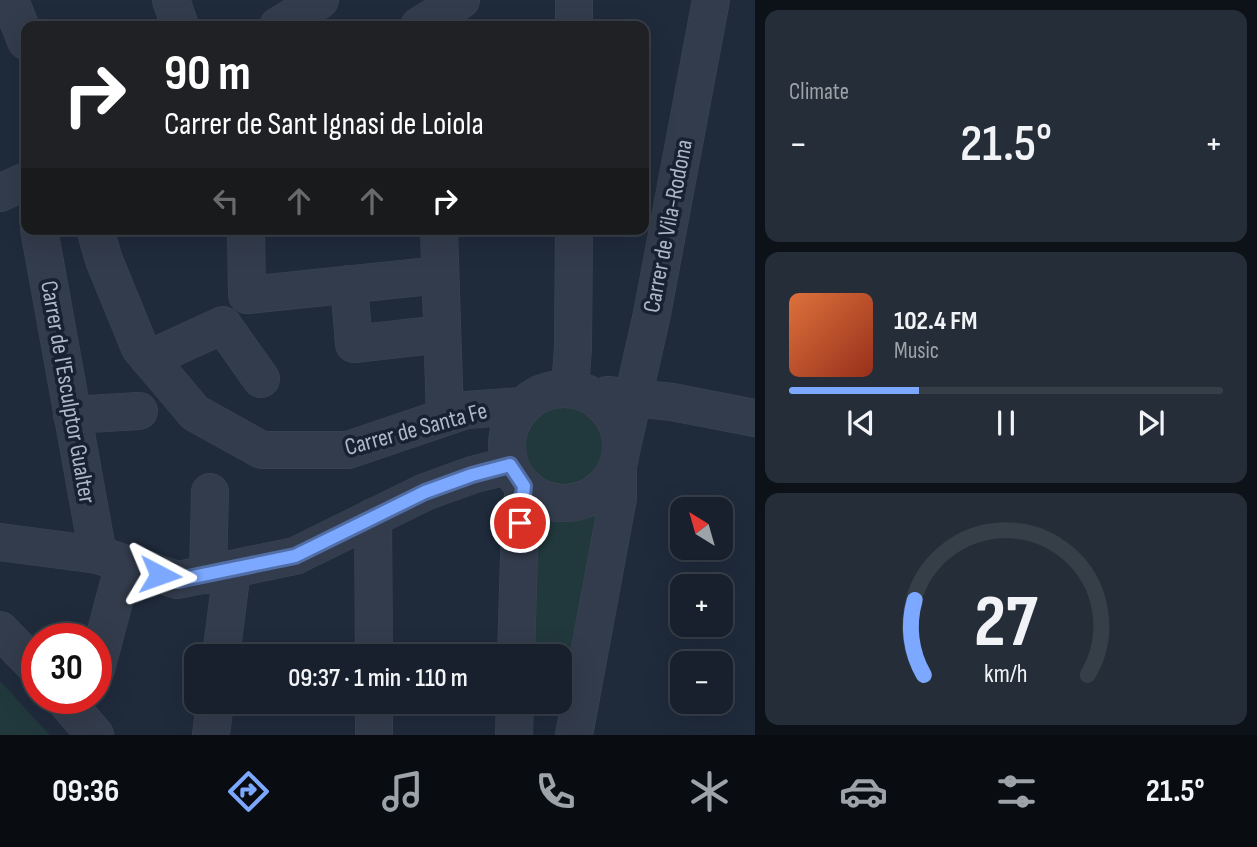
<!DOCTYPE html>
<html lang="en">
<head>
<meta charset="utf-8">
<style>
	:root { --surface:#17202c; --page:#242d38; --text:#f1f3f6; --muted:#9ea3a9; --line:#363e48; --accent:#7ca9ff }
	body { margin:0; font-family:"Sofia Sans Condensed",sans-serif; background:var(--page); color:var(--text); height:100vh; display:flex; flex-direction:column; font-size:26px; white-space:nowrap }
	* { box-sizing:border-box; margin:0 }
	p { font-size:23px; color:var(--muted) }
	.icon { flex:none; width:38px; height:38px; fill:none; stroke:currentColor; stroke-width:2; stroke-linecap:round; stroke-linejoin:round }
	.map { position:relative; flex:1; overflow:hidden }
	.side { display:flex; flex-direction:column; gap:10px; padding:10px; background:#0d1218; width:502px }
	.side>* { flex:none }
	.hud { position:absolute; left:21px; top:21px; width:628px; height:214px; border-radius:14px; box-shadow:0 7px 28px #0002,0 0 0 2px var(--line); background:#202124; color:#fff; overflow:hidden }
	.needle { width:46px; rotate:323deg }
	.fabs { position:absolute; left:670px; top:497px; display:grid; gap:14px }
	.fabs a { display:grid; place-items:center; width:63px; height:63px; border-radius:14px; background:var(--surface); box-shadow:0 7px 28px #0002,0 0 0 2px var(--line); font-size:35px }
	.speed { position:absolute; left:21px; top:623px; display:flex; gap:14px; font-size:35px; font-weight:700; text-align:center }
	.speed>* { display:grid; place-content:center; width:91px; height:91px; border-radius:50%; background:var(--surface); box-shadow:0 7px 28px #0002,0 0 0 2px var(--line); line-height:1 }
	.speed .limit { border:10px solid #d22; background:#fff; color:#111 }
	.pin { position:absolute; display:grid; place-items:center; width:60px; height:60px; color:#fff; margin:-30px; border:4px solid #fff; border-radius:50%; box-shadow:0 2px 7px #0007 }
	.me { position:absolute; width:77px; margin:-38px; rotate:94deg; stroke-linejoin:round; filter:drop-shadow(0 0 5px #0008) }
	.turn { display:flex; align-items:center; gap:24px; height:147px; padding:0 28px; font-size:32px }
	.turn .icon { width:91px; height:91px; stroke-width:2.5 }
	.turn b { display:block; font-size:49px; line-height:60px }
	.lanes { display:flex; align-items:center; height:66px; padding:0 28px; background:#0003; justify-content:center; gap:35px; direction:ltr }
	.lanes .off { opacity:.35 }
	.big { font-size:52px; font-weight:600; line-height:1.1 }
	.side .card { flex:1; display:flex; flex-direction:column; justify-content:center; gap:10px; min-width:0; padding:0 24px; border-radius:14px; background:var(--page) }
	.side .dial { align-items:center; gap:0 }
	.dial svg { height:182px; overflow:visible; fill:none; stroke:var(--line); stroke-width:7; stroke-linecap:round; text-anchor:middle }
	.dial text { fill:var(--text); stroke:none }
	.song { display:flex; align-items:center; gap:21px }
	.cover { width:84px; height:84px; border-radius:10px; background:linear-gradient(135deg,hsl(20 70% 55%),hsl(10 70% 35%)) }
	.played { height:7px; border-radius:4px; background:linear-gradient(90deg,var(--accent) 30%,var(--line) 30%) }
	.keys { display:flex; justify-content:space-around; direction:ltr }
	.heat { display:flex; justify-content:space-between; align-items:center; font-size:38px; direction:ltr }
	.trip { position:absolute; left:184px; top:644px; width:388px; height:70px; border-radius:14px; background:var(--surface); box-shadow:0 7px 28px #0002,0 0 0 2px var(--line); font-weight:600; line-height:70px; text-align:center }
	.tab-bar { display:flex; height:112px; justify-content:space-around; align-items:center; background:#090d12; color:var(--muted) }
	.tab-bar .icon { width:49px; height:49px }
	.tab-bar .current { color:var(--accent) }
	.tab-bar b { font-size:32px; color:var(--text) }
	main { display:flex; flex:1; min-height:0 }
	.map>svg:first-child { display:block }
	.green { fill:#21383c }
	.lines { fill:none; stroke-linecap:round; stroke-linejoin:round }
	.minor-casing { stroke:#3c4555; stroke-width:38 }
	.minor { stroke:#333c4c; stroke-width:37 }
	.route-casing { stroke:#516ea6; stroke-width:18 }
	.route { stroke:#7ca9ff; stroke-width:12 }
	.labels { text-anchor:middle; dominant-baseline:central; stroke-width:7; stroke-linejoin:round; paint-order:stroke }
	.street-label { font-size:24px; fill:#aeb7c8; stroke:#182130 }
</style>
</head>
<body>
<main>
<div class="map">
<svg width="755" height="735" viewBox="0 0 755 735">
	<rect width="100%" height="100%" fill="#1f2a3b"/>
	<!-- green -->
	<g class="green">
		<circle cx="564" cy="446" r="43"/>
		<path d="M602,507L567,684L560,688V656H526L532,513C558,521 579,520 602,507Z"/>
		<path d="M0,681L50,735H0Z"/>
	</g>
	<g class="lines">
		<defs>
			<g id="minor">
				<path d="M10,0L26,41"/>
				<path d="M171,0L180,26"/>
				<path d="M278,26L320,0"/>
				<path d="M419,26L461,0"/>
				<path d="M574,26V0"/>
				<path d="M0,193L26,181"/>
				<path d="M39,229L98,555"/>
				<path d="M95,229L104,260L140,348L195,413L262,450H348L466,410L523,406"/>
				<path d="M246,229L247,295L440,275"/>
				<path d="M439,229L445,416"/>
				<path d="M349,284L354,344L442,334"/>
				<path d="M149,359L223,325L261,379"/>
				<path d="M570,389L573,348L574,229"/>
				<circle cx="564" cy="446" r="57"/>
				<path d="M607,395L672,402L755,418"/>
				<path d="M72,415L139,411"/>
				<path d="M621,451L652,314L711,0"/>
				<path d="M373,517L374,656"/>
				<path d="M0,542L98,555L178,580L295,556L425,492L472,475L510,465"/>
				<path d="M208,575L210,492"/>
				<path d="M0,630L37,668"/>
				<path d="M221,656L232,570"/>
				<path d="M516,656L520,523L524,487"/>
				<path d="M96,669L124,564"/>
				<path d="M63,698L95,735"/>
				<path d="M374,702V735"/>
				<path d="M211,735L215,702"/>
				<path d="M514,735L515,702"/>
				<path d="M574,735L618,498V464"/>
			</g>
		</defs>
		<!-- minor casing -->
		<use href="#minor" class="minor-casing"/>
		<!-- minor -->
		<use href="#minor" class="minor"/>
	</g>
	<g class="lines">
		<defs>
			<path id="route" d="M160,575L178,580L295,556L425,492L472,475L510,465L524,486L520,523"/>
		</defs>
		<!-- route casing -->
		<use href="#route" class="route-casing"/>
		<!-- route -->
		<use href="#route" class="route"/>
	</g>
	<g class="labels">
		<!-- street labels -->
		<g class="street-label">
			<text transform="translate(668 226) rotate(-79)">Carrer de Vila-Rodona</text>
			<text transform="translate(68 392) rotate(80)">Carrer de l'Esculptor Gualter</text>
			<text transform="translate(416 429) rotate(-15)">Carrer de Santa Fe</text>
		</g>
	</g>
</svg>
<div class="fabs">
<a><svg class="needle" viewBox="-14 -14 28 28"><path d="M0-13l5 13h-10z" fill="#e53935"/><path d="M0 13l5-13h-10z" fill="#9ea3a9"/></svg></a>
<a>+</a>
<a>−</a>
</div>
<div class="speed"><div class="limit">30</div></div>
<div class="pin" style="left:520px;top:523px;background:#d93025"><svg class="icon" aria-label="arrive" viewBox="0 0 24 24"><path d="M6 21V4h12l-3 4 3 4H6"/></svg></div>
<svg class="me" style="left:160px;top:575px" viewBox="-20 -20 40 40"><path d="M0-17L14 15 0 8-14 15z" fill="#7ca9ff" stroke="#fff" stroke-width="4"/></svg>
<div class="trip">09:37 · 1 min · 110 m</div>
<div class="hud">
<div class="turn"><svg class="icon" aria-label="right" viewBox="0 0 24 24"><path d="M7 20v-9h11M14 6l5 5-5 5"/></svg><div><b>90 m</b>Carrer de Sant Ignasi de Loiola</div></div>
<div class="lanes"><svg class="icon off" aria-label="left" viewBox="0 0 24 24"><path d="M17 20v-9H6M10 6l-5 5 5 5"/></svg><svg class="icon off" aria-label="ahead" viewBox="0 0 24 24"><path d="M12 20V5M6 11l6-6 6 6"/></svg><svg class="icon off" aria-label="ahead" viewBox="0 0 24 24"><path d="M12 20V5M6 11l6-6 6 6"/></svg><svg class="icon" aria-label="right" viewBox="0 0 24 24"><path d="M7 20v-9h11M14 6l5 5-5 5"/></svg></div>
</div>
</div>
<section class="side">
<div class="card"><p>Climate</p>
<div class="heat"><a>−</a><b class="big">21.5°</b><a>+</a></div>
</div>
<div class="card">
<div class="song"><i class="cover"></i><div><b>102.4 FM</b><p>Music</p></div></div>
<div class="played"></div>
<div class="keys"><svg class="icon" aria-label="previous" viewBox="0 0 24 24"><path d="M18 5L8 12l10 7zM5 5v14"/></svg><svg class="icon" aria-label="pause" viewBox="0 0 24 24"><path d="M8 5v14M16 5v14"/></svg><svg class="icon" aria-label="next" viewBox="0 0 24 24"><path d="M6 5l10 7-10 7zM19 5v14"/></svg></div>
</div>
<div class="card dial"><svg viewBox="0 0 100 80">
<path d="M14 69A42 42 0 1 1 86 69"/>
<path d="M14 69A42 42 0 0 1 10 36" stroke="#7ca9ff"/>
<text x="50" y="56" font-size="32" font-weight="700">27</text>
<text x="50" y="72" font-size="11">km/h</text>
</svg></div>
</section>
</main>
<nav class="tab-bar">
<b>09:36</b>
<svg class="icon current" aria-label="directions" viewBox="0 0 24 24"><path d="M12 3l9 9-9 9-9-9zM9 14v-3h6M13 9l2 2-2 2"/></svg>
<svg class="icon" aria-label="music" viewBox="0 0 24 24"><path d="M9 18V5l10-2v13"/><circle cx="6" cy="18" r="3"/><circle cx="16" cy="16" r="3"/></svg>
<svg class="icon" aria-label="phone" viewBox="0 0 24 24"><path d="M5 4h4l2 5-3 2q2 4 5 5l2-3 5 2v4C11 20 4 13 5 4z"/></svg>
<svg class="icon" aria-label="climate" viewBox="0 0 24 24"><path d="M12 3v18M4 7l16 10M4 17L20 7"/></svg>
<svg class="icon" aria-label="car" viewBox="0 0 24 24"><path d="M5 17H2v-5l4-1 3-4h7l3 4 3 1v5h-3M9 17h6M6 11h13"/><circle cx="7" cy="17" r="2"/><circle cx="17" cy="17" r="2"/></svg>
<svg class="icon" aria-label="filters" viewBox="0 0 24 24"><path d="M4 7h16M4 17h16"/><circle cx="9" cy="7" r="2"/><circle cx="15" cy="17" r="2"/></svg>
<b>21.5°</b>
</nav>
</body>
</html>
